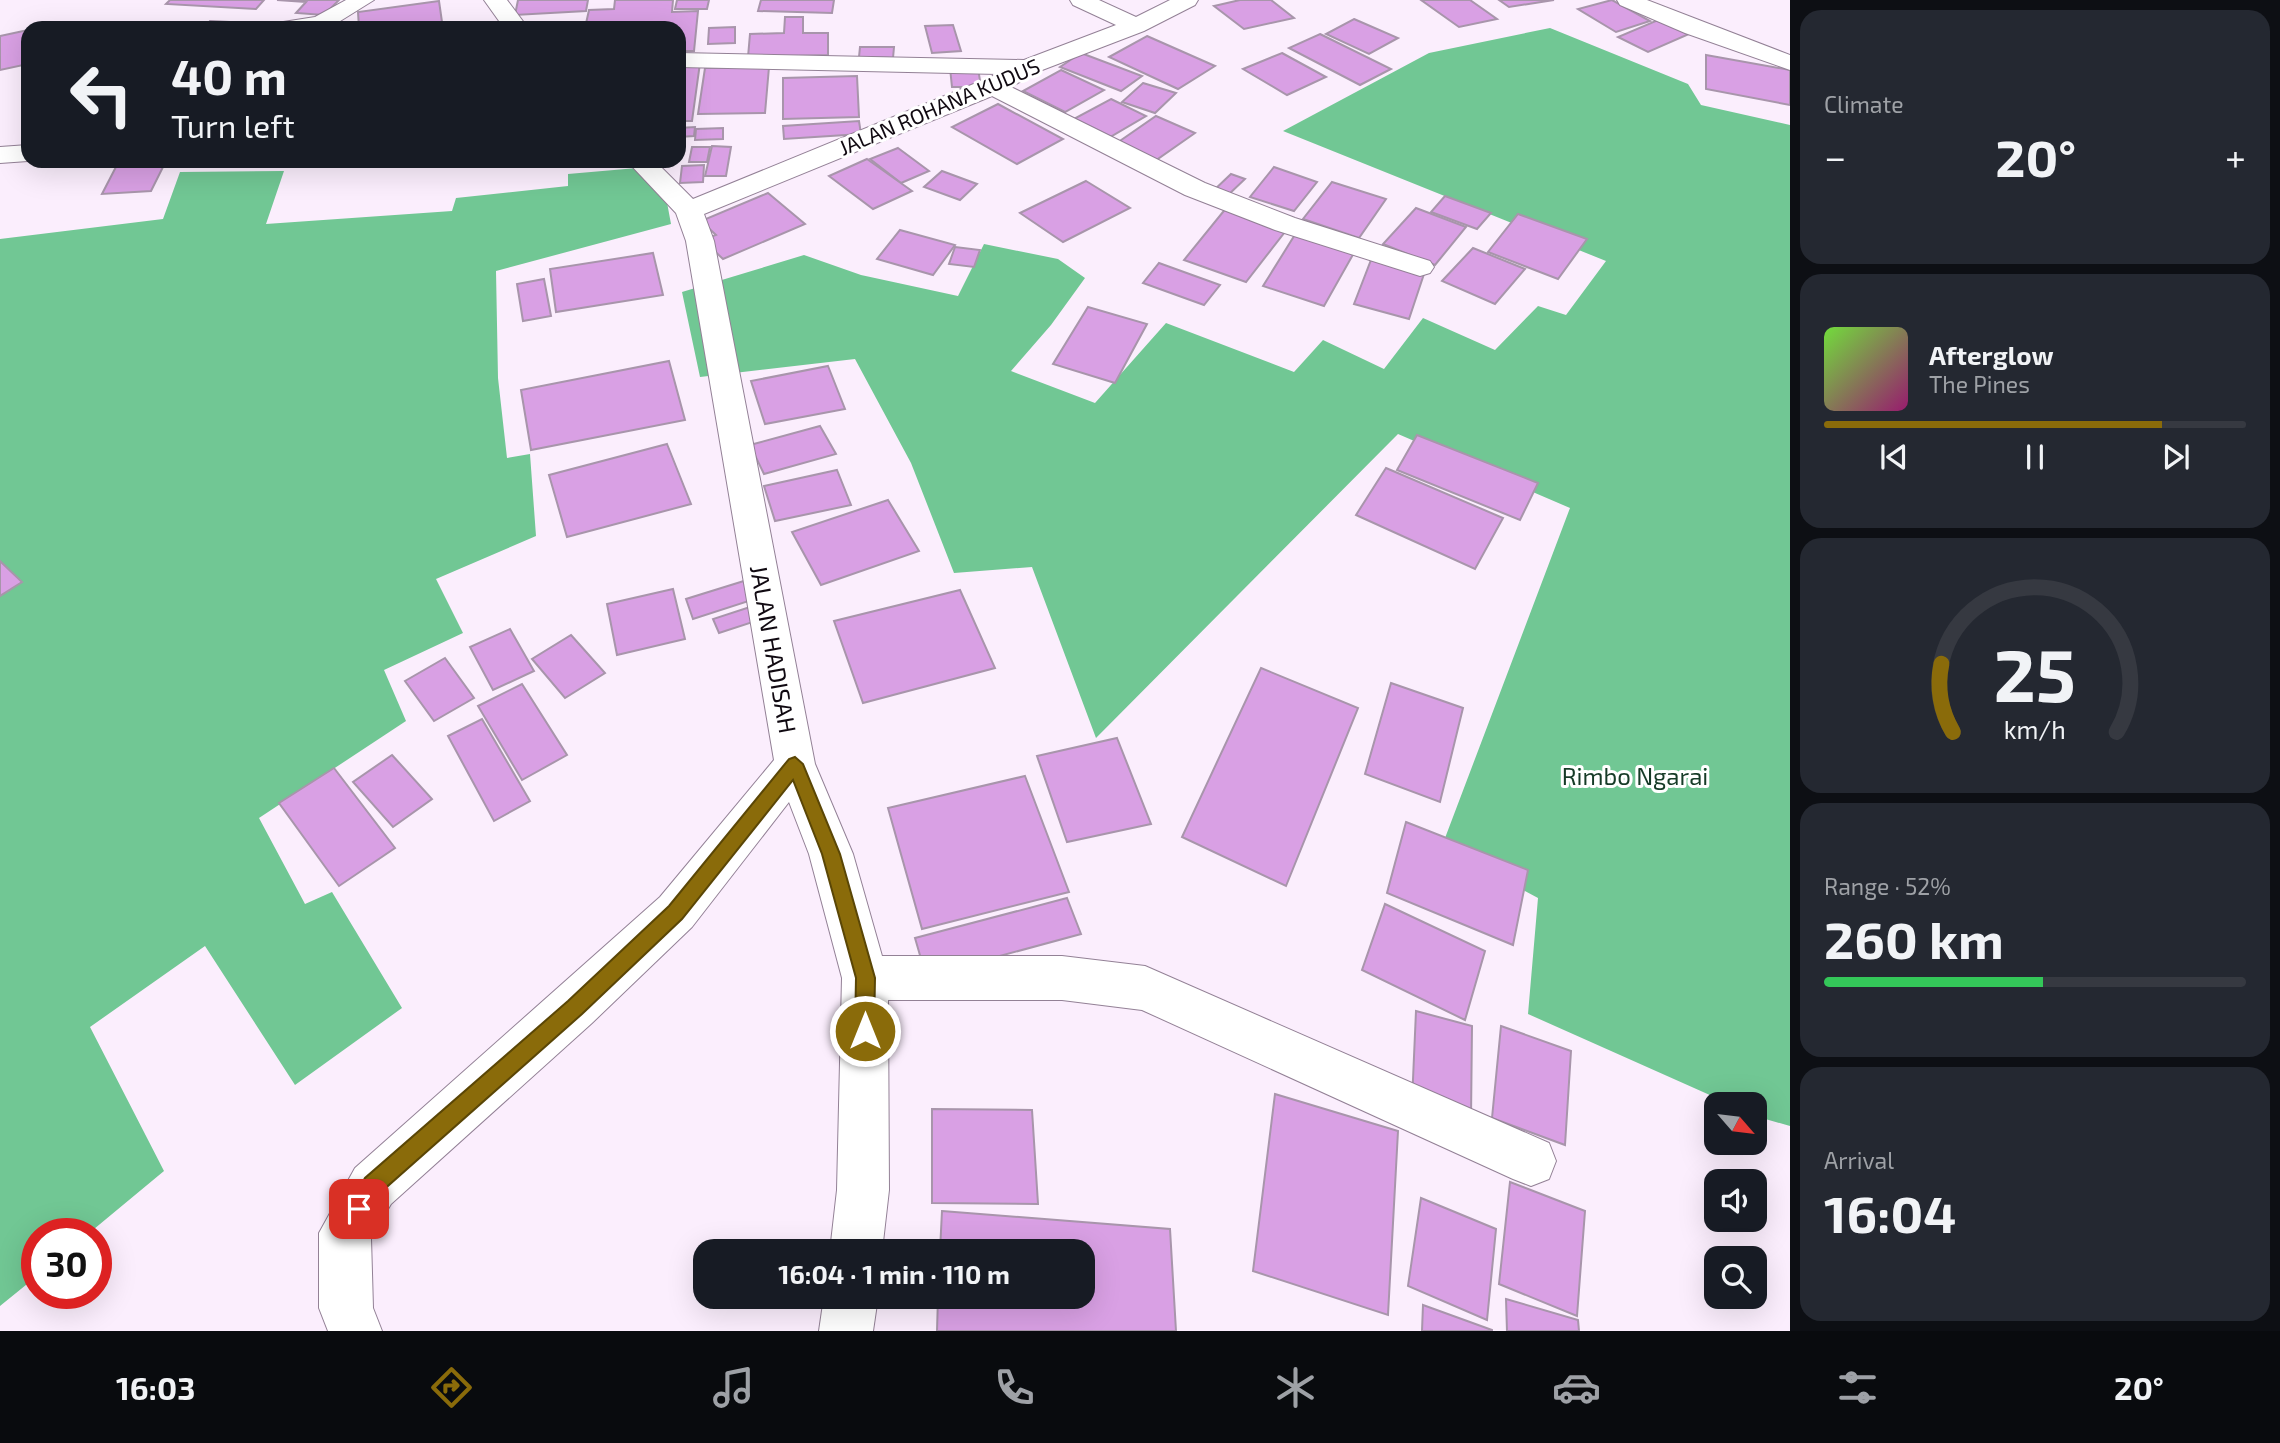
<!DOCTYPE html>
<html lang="en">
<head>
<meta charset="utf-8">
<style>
	:root { --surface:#171b24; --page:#242831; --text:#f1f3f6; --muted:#9ea1a6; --line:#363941; --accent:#8a6b0a }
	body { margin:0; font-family:"Exo 2",sans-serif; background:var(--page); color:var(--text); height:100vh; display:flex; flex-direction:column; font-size:26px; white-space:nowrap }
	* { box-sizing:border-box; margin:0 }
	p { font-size:23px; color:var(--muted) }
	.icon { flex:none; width:38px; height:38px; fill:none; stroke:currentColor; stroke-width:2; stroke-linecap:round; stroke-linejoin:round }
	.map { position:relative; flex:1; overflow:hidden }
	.side { display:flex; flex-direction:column; gap:10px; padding:10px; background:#0d0f14; width:490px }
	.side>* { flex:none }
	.top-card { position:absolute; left:21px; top:21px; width:665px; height:147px; border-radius:21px; box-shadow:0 7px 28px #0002; background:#171b24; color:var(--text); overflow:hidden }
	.needle { width:46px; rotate:118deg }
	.tools { position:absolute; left:1704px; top:1092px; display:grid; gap:14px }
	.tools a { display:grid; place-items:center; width:63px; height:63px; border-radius:14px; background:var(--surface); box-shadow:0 7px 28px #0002; font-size:35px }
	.speed { position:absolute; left:21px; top:1218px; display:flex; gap:14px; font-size:35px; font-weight:700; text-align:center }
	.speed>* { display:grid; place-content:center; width:91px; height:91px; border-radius:50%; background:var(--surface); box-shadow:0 7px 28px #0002; line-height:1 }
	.speed .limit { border:10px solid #d22; background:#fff; color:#111 }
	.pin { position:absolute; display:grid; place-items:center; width:60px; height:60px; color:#fff; margin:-30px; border-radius:14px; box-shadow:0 4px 10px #0006 }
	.me { position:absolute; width:77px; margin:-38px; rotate:0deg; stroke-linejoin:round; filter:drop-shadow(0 0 5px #0008) }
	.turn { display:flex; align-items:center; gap:24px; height:147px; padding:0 35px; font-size:32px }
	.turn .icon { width:91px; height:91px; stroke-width:2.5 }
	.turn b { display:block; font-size:49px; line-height:60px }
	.big { font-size:52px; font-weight:700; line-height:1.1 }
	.side .tile { flex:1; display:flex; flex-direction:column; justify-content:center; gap:10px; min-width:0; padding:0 24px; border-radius:21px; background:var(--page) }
	.side .dial { align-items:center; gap:0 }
	.dial svg { height:182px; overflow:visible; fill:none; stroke:var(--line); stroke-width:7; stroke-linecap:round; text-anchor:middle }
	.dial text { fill:var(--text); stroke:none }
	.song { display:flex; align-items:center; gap:21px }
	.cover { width:84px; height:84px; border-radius:10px; background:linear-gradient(135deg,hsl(100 70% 55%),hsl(320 70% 35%)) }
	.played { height:7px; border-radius:4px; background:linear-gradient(90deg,var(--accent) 80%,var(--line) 80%) }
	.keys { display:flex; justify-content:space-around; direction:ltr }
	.heat { display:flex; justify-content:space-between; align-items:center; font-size:38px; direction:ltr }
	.charge { height:10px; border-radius:5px; background:linear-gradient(90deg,#34c759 52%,var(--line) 0) }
	.trip { position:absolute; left:693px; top:1239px; width:402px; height:70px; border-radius:21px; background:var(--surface); box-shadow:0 7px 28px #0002; font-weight:700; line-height:70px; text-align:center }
	.dock { display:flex; height:112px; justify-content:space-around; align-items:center; background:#090b0e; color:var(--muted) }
	.dock .icon { width:49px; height:49px }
	.dock .active { color:var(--accent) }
	.dock b { font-size:32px; color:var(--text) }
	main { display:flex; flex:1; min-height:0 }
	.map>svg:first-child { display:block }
	.forest { fill:#71c794 }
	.building { fill:#d9a0e4; stroke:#a895ab; stroke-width:2 }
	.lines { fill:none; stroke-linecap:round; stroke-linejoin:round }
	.minor-casing { stroke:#938196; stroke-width:2 }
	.minor { fill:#fff; fill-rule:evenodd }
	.route { fill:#8a6b0a; stroke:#5a4606; stroke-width:2 }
	.labels { text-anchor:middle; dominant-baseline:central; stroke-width:6; stroke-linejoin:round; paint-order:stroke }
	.far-street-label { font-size:21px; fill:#100911; stroke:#fff }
	.street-label { font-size:24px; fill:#100911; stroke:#fff }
	.park-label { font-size:24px; fill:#163b27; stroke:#fff }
</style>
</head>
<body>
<main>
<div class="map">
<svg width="1790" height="1331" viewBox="0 0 1790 1331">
	<rect width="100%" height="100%" fill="#fbeefd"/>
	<!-- forest -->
	<g class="forest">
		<path d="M1550,28L1688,84L1701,105L1790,125V1126L1755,1116V1104H1730L1528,1014L1538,898L1442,846L1570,508L1398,434L1096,738L1032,567L954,573L911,463L855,359L700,377L682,292L804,255L861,275L958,296L984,244L1058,259L1085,278L1051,325L1011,371L1095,403L1166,323L1294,372L1323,340L1384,369L1423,318L1495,350L1538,306L1566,315L1606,261L1283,131L1429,53Z"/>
		<path d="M637,168L666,197L671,224L496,271L498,378L507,458L530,454L536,536L436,579L463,633L384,670L406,721L259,818L305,904L332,892L402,1008L295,1085L205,946L90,1027L164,1171L88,1234H37V1276L0,1306V239L163,219L180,172L284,171L266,224L452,211L456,198L568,186V174Z"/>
	</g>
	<!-- building -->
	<g class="building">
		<path d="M170,0H264L256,9L166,4Z"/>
		<path d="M277,0H339L324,15L296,13L306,2Z"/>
		<path d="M518,0H588L586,11L515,15Z"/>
		<path d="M615,0H673L672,12L698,11L694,51H679V28H585L589,10L614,9Z"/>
		<path d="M677,0H709L707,9H675Z"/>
		<path d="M761,0H834L832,13L758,11Z"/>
		<path d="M1240,0H1271L1294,18L1244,29L1214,6Z"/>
		<path d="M1421,0H1470L1497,19L1459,27Z"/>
		<path d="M1499,0H1554L1509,7Z"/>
		<path d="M1612,0L1650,21L1616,32L1578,9Z"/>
		<path d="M439,1L442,22L398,28H359L358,12Z"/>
		<path d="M785,17H803V33H828V55L748,57L750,34L784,33Z"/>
		<path d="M1354,19L1398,38L1369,54L1326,34Z"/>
		<path d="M1658,20L1689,34L1648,52L1618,37Z"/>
		<path d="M210,21L249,23L244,28H204Z"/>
		<path d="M121,22L155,24L151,28H115Z"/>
		<path d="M160,23L202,24L198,28H155Z"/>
		<path d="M953,25L961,51L932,53L925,26Z"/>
		<path d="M735,27V43L708,44L709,28Z"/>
		<path d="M28,30V64L0,70V36Z"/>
		<path d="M1320,34L1391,69L1360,85L1289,48Z"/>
		<path d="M1147,36L1215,66L1178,89L1109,57Z"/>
		<path d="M860,47H894L893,58L859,57Z"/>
		<path d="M1081,53L1142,76L1121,91L1060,67Z"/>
		<path d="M1282,53L1326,77L1287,95L1243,69Z"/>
		<path d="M1706,55L1790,70V105L1706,89Z"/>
		<path d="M679,63H700L692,121H679Z"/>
		<path d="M769,67L765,113L698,114L705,68Z"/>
		<path d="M950,68H978L981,87H952Z"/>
		<path d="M1061,70L1104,90L1065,112L1023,91Z"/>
		<path d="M857,76L859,117L783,119V78Z"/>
		<path d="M1143,83L1176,93L1155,113L1122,102Z"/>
		<path d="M1111,99L1146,116L1105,140L1070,121Z"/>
		<path d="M998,104L1063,139L1017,164L952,127Z"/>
		<path d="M1156,116L1195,133L1152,163L1114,145Z"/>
		<path d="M859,121L861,134L784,139L783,126Z"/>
		<path d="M695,127L694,136L679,137V128Z"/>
		<path d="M723,128V139L695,140L696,129Z"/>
		<path d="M712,146L731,147L726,176H705Z"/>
		<path d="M692,147H710L707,162H689Z"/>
		<path d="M898,148L929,171L901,183L870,159Z"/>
		<path d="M867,159L912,191L873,209L829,176Z"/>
		<path d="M119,161H166L151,191L102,194Z"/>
		<path d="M704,165L703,182L680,183L682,166Z"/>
		<path d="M1274,167L1317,182L1294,211L1250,197Z"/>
		<path d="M942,171L977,184L960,200L924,187Z"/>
		<path d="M1231,174L1245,179L1227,196L1213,191Z"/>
		<path d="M1086,181L1130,208L1063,242L1020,213Z"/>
		<path d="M1332,182L1386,199L1359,238L1303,219Z"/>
		<path d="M768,193L805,224L723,259L703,240L716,235L701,221Z"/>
		<path d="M1445,196L1491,213L1477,229L1431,212Z"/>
		<path d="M1227,207L1288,228L1246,282L1184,260Z"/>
		<path d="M1416,208L1466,227L1435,265L1383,244Z"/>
		<path d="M1518,214L1587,239L1558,279L1488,252Z"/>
		<path d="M900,230L955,245L933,275L877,259Z"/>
		<path d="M1296,233L1355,251L1324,306L1263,286Z"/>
		<path d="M955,247L980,250L974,267L949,264Z"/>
		<path d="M1473,248L1525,269L1495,304L1442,281Z"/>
		<path d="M653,253L663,295L556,312L550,269Z"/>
		<path d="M1371,260L1424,274L1409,319L1354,304Z"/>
		<path d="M1159,263L1220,285L1204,305L1143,283Z"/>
		<path d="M544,279L551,316L523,321L517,284Z"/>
		<path d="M1088,307L1147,324L1115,383L1053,364Z"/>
		<path d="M669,361L685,420L531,450L521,390Z"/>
		<path d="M828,366L845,409L765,424L751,381Z"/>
		<path d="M820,426L836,454L764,474L750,445Z"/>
		<path d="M1417,435L1538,483L1520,520L1397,470Z"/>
		<path d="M667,444L691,504L567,537L549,475Z"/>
		<path d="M1386,468L1503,518L1475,569L1356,515Z"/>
		<path d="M837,470L851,505L775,521L764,486Z"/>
		<path d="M888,500L919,551L821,585L792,532Z"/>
		<path d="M0,561L22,582L0,596Z"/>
		<path d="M747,580L755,599L693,619L686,599Z"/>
		<path d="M673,589L685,639L617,655L607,604Z"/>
		<path d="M960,590L995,668L863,703L834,621Z"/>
		<path d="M750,607L756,621L719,633L713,619Z"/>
		<path d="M510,629L534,671L493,690L470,647Z"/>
		<path d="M571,635L605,673L565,698L532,659Z"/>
		<path d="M445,658L474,698L434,721L405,681Z"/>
		<path d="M1261,668L1358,708L1286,886L1182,837Z"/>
		<path d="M1391,683L1463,708L1440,802L1365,774Z"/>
		<path d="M522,684L567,755L522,780L478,706Z"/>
		<path d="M482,719L530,801L494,821L448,736Z"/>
		<path d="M1117,738L1151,824L1067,842L1037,756Z"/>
		<path d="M392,755L432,799L393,827L353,782Z"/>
		<path d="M334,768L395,848L339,886L279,803Z"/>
		<path d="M1025,776L1069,892L922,929L888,808Z"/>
		<path d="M1406,822L1528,870L1513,945L1387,893Z"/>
		<path d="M1067,898L1081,934L926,976L915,938Z"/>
		<path d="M1385,904L1485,951L1465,1020L1362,970Z"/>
		<path d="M1416,1011L1472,1026L1471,1119L1412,1102Z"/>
		<path d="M1501,1026L1571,1051L1565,1145L1492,1118Z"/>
		<path d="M1275,1094L1398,1131L1388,1315L1253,1271Z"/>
		<path d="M932,1109L1032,1110L1038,1204L932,1203Z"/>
		<path d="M1510,1182L1585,1211L1577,1316L1499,1284Z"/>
		<path d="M1421,1198L1496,1229L1487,1320L1408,1286Z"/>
		<path d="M942,1211L1170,1229L1176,1331H937L938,1297H1083V1251H940Z"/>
		<path d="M1506,1299L1578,1320L1579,1331H1507Z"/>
		<path d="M1423,1305L1492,1330V1331H1422Z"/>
	</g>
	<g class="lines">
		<defs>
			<g id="minor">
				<path d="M346,0H374L329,28H273L277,23L315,17Z"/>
				<path d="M484,0H507L528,28H504Z"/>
				<path d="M1070,0H1099L1136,17L1170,0H1198L1195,5L1144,31L1037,72L1011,87L1205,183L1295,218L1430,261L1434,267L1430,273L1420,276L1275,230L1185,195L992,96L704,214L714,241L815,764L853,854L882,956H1062L1145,966L1549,1143L1556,1161L1549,1179L1531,1186L1513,1179L1142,1010L1062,1000H888L889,1190L882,1251H830L837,1190L842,978L809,854L789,802L692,927L592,1023L391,1204L371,1238L373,1308L382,1331H328L319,1308V1233L355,1168L660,897L774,760L686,241L676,213L627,161H655L693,199L998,74L679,67V53L1024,60L1116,25L1073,5Z"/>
				<path d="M1617,0H1647L1790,55V70L1685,33L1620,5Z"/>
				<path d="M28,145V161L0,163V147Z"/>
				<path d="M824,1297H878L873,1331H819Z"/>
			</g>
		</defs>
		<!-- minor casing -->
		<use href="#minor" class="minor-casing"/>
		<!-- minor -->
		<use href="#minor" class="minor"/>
	</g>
	<!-- route -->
	<path class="route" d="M795,757L803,764L840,854L875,978L874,1031L872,1038L865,1040L858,1038L855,1031L856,978L822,854L793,780L682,919L582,1014L380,1193L367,1217L359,1220L352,1217L348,1209L365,1178L568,1001L669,906L789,759Z"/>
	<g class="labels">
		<!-- far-street labels -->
		<g class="far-street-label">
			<text transform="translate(939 106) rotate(-23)">JALAN ROHANA KUDUS</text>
		</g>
		<!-- street labels -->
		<g class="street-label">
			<text transform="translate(774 649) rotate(80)">JALAN HADISAH</text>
		</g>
		<!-- park labels -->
		<g class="park-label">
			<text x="1635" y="775">Rimbo Ngarai</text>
		</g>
	</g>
</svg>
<div class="tools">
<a><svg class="needle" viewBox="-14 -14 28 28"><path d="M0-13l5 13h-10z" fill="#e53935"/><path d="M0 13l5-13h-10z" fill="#9ea1a6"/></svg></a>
<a><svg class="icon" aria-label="sound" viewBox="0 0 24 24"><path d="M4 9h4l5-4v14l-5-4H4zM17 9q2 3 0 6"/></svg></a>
<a><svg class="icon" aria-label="search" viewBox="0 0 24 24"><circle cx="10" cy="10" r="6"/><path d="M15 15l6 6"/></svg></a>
</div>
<div class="speed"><div class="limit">30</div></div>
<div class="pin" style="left:359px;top:1209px;background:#d93025"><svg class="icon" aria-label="arrive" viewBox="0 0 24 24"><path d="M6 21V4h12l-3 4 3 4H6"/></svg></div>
<svg class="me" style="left:865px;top:1031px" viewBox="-20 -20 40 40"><circle r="17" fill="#8a6b0a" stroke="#fff" stroke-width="3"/><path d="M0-11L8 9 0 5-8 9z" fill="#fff"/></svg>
<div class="trip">16:04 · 1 min · 110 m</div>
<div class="top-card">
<div class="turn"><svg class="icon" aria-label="left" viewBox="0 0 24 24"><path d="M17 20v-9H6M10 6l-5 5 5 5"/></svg><div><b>40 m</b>Turn left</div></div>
</div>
</div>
<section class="side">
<div class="tile"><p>Climate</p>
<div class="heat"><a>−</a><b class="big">20°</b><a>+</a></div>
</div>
<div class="tile">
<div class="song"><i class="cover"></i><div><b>Afterglow</b><p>The Pines</p></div></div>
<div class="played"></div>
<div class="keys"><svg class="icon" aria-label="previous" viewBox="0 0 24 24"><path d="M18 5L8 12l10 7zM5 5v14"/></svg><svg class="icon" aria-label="pause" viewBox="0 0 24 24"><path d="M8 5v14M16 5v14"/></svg><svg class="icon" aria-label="next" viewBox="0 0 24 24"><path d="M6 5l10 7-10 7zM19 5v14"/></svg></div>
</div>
<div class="tile dial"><svg viewBox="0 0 100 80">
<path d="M14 69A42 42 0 1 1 86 69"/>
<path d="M14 69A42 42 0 0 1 9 39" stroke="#8a6b0a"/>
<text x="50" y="56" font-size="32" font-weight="700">25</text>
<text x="50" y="72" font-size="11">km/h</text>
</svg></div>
<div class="tile"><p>Range · 52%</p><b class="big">260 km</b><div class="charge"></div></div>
<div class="tile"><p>Arrival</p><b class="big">16:04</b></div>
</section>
</main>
<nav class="dock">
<b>16:03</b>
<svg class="icon active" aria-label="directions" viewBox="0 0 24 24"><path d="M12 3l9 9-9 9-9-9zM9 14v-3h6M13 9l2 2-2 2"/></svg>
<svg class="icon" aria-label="music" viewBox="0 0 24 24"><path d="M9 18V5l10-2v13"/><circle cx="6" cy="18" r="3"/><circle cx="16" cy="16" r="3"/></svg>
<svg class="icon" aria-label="phone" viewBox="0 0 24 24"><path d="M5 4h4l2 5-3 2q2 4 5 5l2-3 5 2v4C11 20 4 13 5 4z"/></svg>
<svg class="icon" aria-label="climate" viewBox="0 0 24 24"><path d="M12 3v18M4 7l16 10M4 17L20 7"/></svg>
<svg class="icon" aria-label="car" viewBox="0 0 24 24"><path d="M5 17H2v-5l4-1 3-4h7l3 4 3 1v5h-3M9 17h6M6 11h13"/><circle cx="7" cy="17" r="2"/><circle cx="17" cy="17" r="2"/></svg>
<svg class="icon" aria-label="filters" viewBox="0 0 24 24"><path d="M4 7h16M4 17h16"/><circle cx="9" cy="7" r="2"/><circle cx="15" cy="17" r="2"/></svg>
<b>20°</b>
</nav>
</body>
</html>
